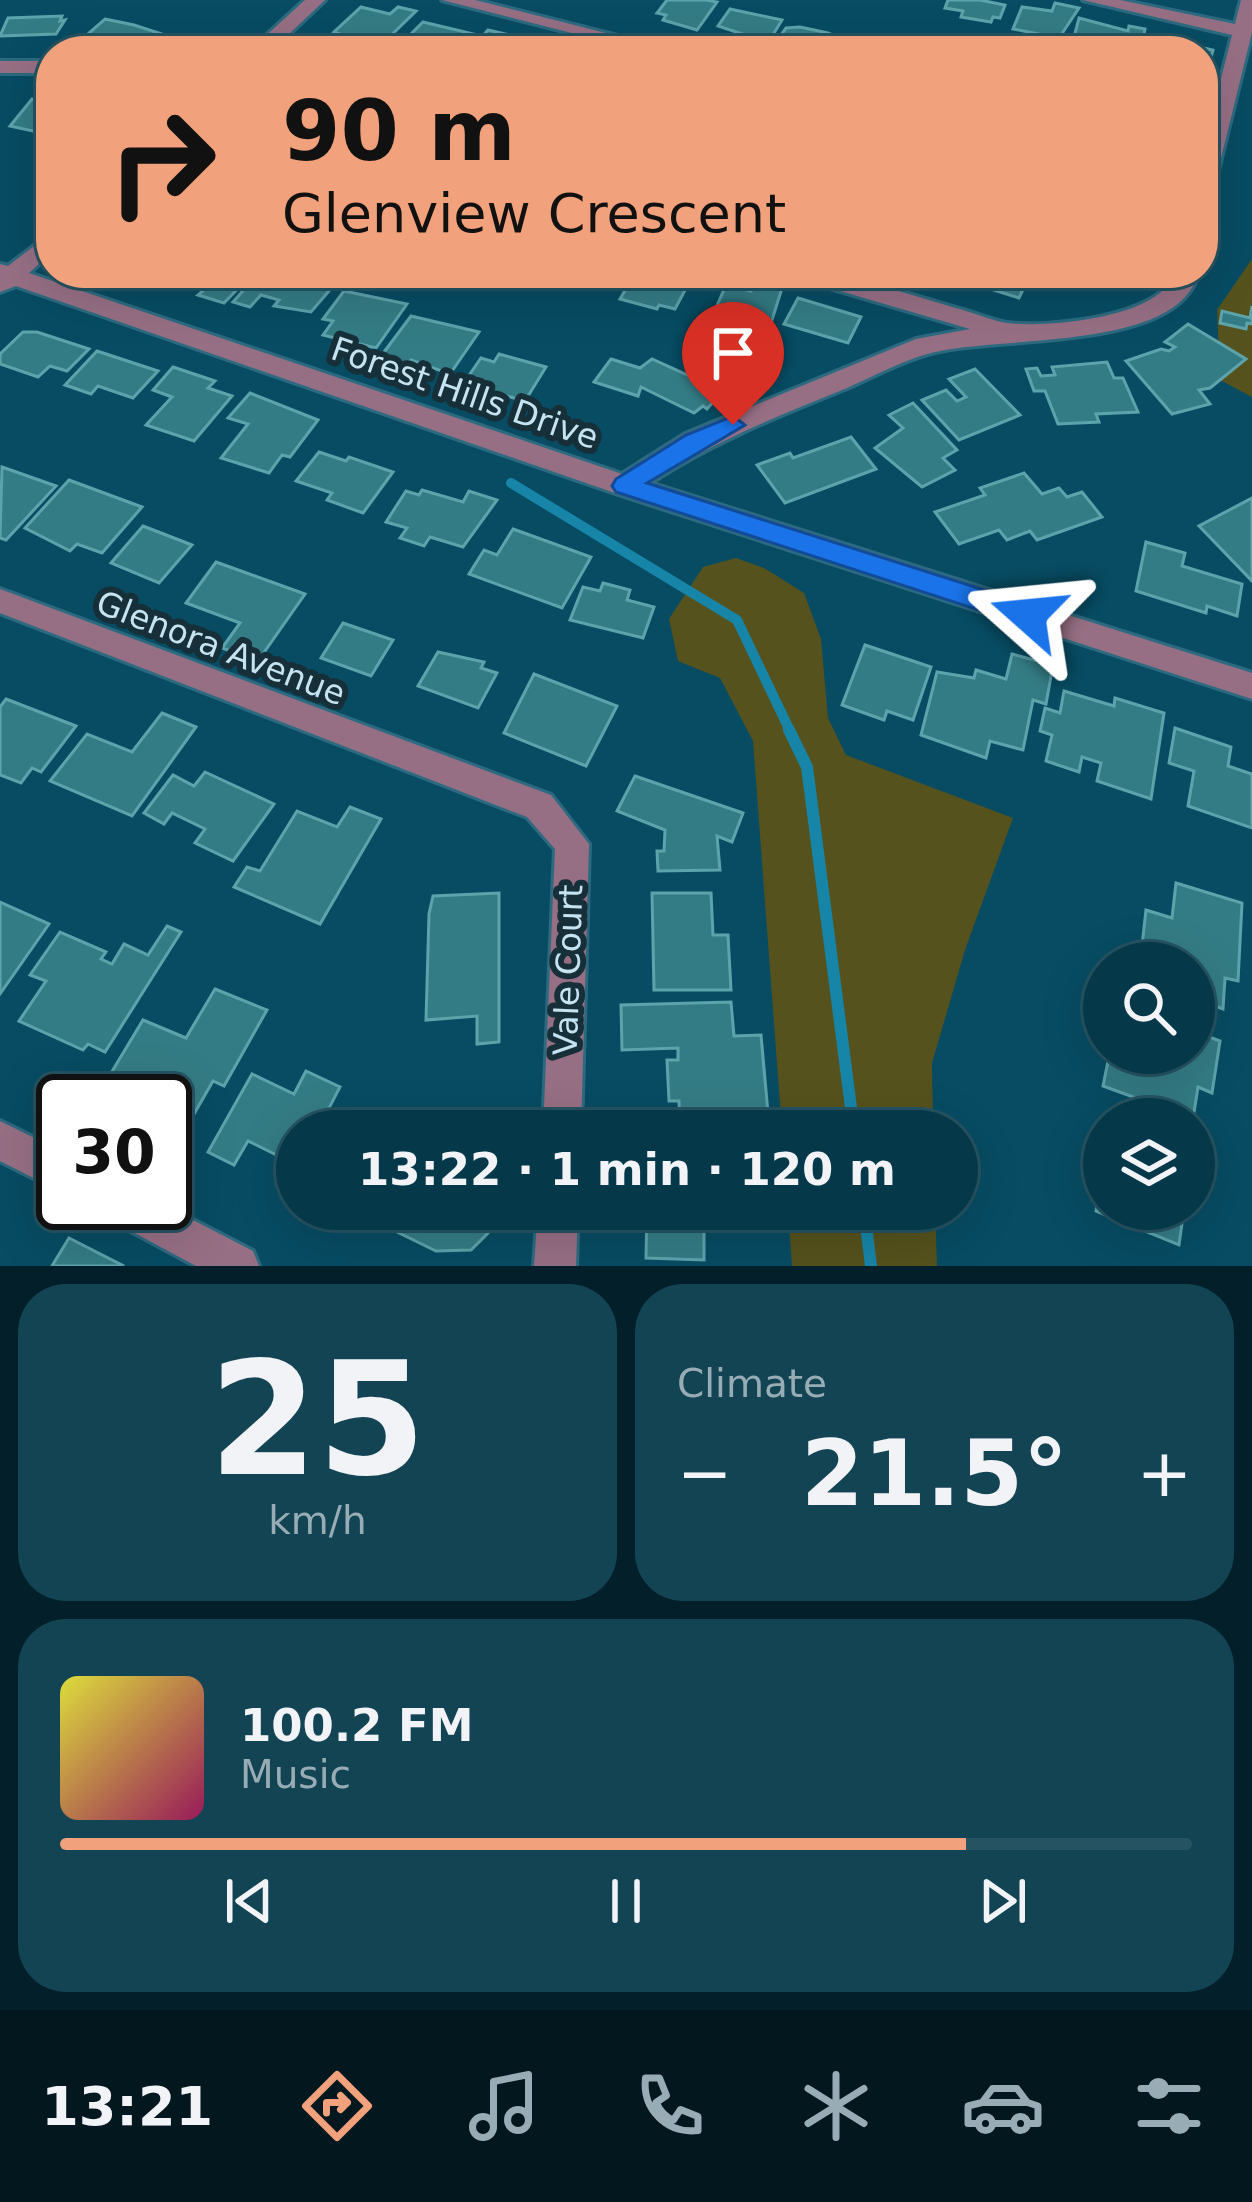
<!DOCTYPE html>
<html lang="en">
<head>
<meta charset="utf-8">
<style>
	:root { --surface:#05394a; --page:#134454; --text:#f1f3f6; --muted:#97acb5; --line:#265362; --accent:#f1a17b }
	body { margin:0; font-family:"DejaVu Sans",sans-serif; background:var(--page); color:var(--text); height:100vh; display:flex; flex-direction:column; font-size:45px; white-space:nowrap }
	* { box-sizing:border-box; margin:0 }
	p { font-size:39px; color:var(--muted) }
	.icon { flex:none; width:66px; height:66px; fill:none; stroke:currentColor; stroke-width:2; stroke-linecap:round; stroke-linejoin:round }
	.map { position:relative; height:1266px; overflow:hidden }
	.side { display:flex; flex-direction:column; gap:18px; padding:18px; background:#031f29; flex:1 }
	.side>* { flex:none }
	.banner { position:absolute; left:36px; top:36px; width:1182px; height:252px; border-radius:48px; box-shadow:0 12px 48px #0002,0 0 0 3px var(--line); background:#f1a17b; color:#111; overflow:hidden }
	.fabs { position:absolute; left:1083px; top:942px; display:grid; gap:24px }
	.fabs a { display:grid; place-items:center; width:132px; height:132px; border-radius:50%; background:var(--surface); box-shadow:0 12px 48px #0002,0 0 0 3px var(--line); font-size:60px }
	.speed { position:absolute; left:36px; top:1074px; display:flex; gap:24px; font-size:60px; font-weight:700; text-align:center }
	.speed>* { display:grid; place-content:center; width:156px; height:156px; border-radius:50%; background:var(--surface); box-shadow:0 12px 48px #0002,0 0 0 3px var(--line); line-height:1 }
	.speed .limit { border:6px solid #111; border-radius:18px; background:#fff; color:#111 }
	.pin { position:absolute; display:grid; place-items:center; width:102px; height:102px; color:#fff; margin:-123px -51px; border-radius:50% 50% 50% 0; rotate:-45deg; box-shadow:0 0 12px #0007 }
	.pin .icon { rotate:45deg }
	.me { position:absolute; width:132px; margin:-66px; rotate:288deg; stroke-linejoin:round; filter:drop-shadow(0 0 9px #0008) }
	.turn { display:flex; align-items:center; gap:42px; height:252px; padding:0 48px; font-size:54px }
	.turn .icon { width:156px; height:156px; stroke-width:2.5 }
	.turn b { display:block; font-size:84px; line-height:102px }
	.big { font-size:90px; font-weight:700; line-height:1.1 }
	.side .card { flex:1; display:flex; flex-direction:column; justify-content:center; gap:18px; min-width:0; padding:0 42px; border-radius:48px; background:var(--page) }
	.side .dial { align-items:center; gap:0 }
	.dial b { font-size:156px; line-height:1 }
	.song { display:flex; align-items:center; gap:36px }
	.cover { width:144px; height:144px; border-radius:18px; background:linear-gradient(135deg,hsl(60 70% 55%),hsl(330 70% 35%)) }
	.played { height:12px; border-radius:6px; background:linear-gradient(90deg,var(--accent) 80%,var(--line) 80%) }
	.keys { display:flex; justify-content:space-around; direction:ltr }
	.heat { display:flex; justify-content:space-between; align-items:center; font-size:66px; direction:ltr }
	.side .tiles { flex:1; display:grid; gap:18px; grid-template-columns:1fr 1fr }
	.card:last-child { grid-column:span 2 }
	.trip { position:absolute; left:276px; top:1110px; width:702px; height:120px; border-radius:60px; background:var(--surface); box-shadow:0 12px 48px #0002,0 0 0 3px var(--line); font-weight:700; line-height:120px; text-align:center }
	.tab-bar { display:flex; height:192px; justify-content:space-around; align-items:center; background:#02171e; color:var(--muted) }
	.tab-bar .icon { width:84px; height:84px }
	.tab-bar .active { color:var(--accent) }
	.tab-bar b { font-size:54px; color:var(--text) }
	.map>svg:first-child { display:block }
	.green { fill:#55521d }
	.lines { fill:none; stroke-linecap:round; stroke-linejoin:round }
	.stream-far1 { stroke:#1785a8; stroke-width:10 }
	.stream { stroke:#1785a8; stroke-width:12 }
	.building { fill:#347c85; stroke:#5da3ac; stroke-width:3 }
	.minor-casing { stroke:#2d6a7f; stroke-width:6 }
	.minor { fill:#976f84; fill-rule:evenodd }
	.route { fill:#1a73e8; stroke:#114b97; stroke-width:3 }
	.labels { text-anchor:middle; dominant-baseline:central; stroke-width:12; stroke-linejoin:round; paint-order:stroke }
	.street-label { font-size:33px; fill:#c5e3f0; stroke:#162f39 }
</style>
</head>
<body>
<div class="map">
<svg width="1252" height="1266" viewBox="0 0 1252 1266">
	<rect width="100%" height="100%" fill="#074c63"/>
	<!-- green -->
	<g class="green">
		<path d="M1252,259V397L1220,380L1217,310Z"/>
		<path d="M736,558L764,568L804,593L821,639L828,718L846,755L1013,818L965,950L932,1063L933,1131H782L753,741L720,678L678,661L669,619L703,567Z"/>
		<path d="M788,1209H935L937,1266H792Z"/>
	</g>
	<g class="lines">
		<!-- stream-far1 -->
		<path class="stream-far1" d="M511,483L737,620L791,733"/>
		<!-- stream -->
		<g class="stream">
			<path d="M789,730L807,767L854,1131"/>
			<path d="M864,1209L871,1266"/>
		</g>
	</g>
	<!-- building -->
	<g class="building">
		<path d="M667,0H706L717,2L697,30L663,20L666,15L657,13Z"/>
		<path d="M948,0H980L1005,5L1000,18L993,17L991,22L961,17L963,11L945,8Z"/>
		<path d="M1055,3L1079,8L1059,38L1013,29L1022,7L1052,11Z"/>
		<path d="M361,7L390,14L398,7L416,11L378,48L334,32Z"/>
		<path d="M730,9L782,20L771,38L748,36L718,26Z"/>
		<path d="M62,16L60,21L65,20L56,34L0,36L8,18Z"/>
		<path d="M1079,18L1128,31L1129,26L1145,29L1142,45L1132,43L1131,48L1074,37Z"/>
		<path d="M105,19L134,25L162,34L140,51H115L117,49L81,40Z"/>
		<path d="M423,22L478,35L469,44L456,41L447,51H427L403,42Z"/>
		<path d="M800,27L828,33L844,40L837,51L770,50L786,28Z"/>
		<path d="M488,30L544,43L537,51H469Z"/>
		<path d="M1153,36L1213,50L1209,65L1203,64V51H1148Z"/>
		<path d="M174,40L218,41L213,51H154Z"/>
		<path d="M32,99L51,101V135L10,126Z"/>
		<path d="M172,273H253L224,303L198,295L205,289L168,277Z"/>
		<path d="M259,273L306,277L327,273L341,277L311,312L274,306L279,300L261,295L250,307L233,302Z"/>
		<path d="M635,273H665L690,281L675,309L659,305L657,309L620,299Z"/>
		<path d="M992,273L1024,277L1022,273H1127L1129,278L1089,277L1090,282L1028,279L1019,298L981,286Z"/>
		<path d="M756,280L783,285L767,336L726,326L729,320L712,317L726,285L751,291Z"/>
		<path d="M344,291L407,304L376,348L323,335L333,321L323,319Z"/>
		<path d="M798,298L861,317L848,343L784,324Z"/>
		<path d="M1252,306V324L1247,323L1246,329L1220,323L1222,311L1250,318Z"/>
		<path d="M411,316L479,332L450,374L411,360L407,364L381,356Z"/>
		<path d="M1188,324L1246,359L1210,388L1199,390L1210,404L1172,414L1126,361L1161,349L1169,351L1175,347L1165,342Z"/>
		<path d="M23,332H37L89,349L67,371L50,366L38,377L0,364V354Z"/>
		<path d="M97,351L158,371L133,398L98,386L91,394L65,385Z"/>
		<path d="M499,354L546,367L525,401L463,384L481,358L494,362Z"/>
		<path d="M611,359L640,368L652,359L692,377L701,370L729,384L707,409L703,406L694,413L641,387L638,396L594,382Z"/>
		<path d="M1107,362L1114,378H1123L1138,412L1096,414L1099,422L1058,424L1045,391H1034L1026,369L1037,368L1041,376L1055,375L1052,367Z"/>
		<path d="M173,367L215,381L208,388L232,396L194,441L146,425L172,397L153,390Z"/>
		<path d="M975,369L1020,415L959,440L922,400L946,390L957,401L966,397L949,379Z"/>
		<path d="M250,393L318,420L290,457L282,455L269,473L221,458L248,424L228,418Z"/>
		<path d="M913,403L957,450L943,458L955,470L922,487L875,448L903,428L889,415Z"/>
		<path d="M851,437L876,469L785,503L757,465L790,453L793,458Z"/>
		<path d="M319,452L346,461L349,457L393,472L363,513L327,500L332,493L296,481Z"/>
		<path d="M2,467L56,486L6,540L0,538Z"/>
		<path d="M1024,473L1042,494L1059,488L1067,497L1082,492L1102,517L1037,540L1030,531L1007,540L999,530L959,544L935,512L985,495L980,488Z"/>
		<path d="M69,480L142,507L102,553L77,544L70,551L25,528Z"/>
		<path d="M422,490L463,502L469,491L497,500L463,547L430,537L424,546L400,538L407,528L386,522L406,491L419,495Z"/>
		<path d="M1252,498V581L1199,526Z"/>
		<path d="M143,526L192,545L159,583L111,563Z"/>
		<path d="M513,529L591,557L562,608L469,574L484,550L497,555Z"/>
		<path d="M1146,542L1185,553L1182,566L1242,584L1237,616L1207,606L1206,613L1136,591Z"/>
		<path d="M216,562L305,594L258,661L222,648L240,623L186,603Z"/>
		<path d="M603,583L630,590L627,600L654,607L643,638L570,620L583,587L600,591Z"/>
		<path d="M343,623L393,640L371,676L321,658Z"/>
		<path d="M865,645L931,667L913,720L887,711L884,720L842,705Z"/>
		<path d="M438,652L484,662L481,668L497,673L478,708L418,686Z"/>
		<path d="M1012,654L1053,665L1046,704L1033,700L1023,750L990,741L986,758L921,735L937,672L974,678L976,670L1006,679Z"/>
		<path d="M534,674L617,706L586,766L504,733Z"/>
		<path d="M1064,691L1114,706L1115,698L1164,713L1151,799L1097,781L1101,763L1082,757L1079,772L1046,761L1052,735L1040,731L1045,708L1060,713Z"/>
		<path d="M6,699L76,726L41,772L32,768L21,783L0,775V707Z"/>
		<path d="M162,713L196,727L132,816L50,781L87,734L132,752Z"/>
		<path d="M1175,728L1231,747L1228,766L1252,774V828L1188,806L1194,771L1169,763Z"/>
		<path d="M205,772L274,804L233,861L195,843L205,829L172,813L164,824L144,813L173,775L194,786Z"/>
		<path d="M635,776L743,813L732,842L717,836L720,870L658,871L657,851H664L665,830L617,811Z"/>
		<path d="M350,807L381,819L320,924L234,887L247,867L260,871L297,811L337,827Z"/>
		<path d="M1176,883L1242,903L1238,981L1225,978L1223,1009L1194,999V963H1140L1146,910L1172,918Z"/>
		<path d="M499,893V1042L477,1044V1016L426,1020L429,914L433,896Z"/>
		<path d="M652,893H711L713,935H728L731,990H654Z"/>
		<path d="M0,902L49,924L0,994Z"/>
		<path d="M167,926L181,932L105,1052L88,1044L83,1050L19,1021L46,981L30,975L60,932L106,952L101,959L112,964L124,944L148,955Z"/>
		<path d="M1096,972L1104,975V1031L1085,1023Z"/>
		<path d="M215,989L267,1010L224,1086L213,1081L190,1121L165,1110V1101H145L105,1083L143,1020L186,1038Z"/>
		<path d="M731,1002L734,1036L761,1035L769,1124L680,1127L679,1101H669L667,1060H678V1048L622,1050L621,1005Z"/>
		<path d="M1194,1031L1220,1041L1212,1093L1198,1087L1193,1119L1103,1086L1109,1056L1126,1063L1128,1053H1194Z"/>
		<path d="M306,1071L340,1087L328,1110L352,1121L347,1131H297V1165L248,1141L234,1165L208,1152L252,1074L294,1094Z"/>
		<path d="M459,1118H513L512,1131H459Z"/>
		<path d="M1104,1164V1209H1184L1179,1245L1096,1211Z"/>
		<path d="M350,1209H489L488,1233L471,1250L436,1251Z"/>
		<path d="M647,1209H704V1260L646,1258Z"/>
		<path d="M69,1238L124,1266H52Z"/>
	</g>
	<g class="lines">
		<defs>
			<g id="minor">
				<path d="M305,0H325L271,51H249Z"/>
				<path d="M442,0H475L677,51H642Z"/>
				<path d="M1083,0H1120L1235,24L1241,0H1252V32L1211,199L1203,201V150L1232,35Z"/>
				<rect x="0" y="61" width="51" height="12"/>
				<path d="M51,233V253L29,273L622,474L685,434L916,339L970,329L796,278L792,273C851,273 906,294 963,310C977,314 993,321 1007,323C1047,328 1162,318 1174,273H1198C1179,352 997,335 931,353C903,360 874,376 847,388C778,416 712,442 650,483L1252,673V699L615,493L16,286L0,292V264L8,266Z"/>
				<path d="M0,589L551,795L589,844L581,1131H543L555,849L527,817L0,613Z"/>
				<path d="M0,1121L63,1152V1193L0,1161Z"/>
				<path d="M99,1203H160L253,1251L259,1266H196L105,1217Z"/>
				<path d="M538,1209H578L576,1266H534Z"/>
			</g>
		</defs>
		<!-- minor casing -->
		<use href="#minor" class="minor-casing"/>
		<!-- minor -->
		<use href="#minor" class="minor"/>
	</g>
	<!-- route -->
	<path class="route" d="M733,416L745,425L647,483L1038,607L1042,615L1038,623L1028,626L616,492L612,486L616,479L686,435Z"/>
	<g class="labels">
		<!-- street labels -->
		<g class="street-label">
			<text transform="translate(465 393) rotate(19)">Forest Hills Drive</text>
			<text transform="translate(221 648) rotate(21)">Glenora Avenue</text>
			<text transform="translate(568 970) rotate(-88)">Vale Court</text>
		</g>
	</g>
</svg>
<div class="fabs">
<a><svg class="icon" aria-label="search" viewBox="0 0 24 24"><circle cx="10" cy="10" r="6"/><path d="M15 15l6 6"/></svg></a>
<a><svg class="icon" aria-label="layers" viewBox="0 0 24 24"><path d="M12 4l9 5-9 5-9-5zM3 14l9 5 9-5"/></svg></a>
</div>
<div class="speed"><div class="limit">30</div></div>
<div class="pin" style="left:733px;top:425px;background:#d93025"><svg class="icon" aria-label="arrive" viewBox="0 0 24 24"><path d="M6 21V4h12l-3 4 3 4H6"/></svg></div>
<svg class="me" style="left:1028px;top:615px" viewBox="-20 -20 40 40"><path d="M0-17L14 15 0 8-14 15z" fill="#1a73e8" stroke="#fff" stroke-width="4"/></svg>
<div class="trip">13:22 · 1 min · 120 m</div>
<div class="banner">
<div class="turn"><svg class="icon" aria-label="right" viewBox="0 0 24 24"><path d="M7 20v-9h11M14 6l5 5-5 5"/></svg><div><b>90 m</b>Glenview Crescent</div></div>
</div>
</div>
<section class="side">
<div class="tiles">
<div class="card dial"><b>25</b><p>km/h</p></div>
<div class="card"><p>Climate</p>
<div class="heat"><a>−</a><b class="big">21.5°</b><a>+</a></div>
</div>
<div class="card">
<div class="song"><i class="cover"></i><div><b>100.2 FM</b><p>Music</p></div></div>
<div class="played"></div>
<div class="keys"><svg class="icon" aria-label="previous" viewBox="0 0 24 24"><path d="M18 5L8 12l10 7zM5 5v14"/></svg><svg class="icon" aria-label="pause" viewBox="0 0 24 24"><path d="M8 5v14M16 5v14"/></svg><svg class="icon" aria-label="next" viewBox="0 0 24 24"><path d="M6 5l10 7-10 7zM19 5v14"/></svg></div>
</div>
</div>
</section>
<nav class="tab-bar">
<b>13:21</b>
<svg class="icon active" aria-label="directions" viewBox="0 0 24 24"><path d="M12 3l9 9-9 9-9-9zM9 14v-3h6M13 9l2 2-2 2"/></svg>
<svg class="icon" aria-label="music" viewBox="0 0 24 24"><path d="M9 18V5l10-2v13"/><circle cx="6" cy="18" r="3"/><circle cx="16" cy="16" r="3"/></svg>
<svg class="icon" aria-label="phone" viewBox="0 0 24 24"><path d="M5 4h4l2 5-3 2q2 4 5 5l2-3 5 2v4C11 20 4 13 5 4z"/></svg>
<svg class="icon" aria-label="climate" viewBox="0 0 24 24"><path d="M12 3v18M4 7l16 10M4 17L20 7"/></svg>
<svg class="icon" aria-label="car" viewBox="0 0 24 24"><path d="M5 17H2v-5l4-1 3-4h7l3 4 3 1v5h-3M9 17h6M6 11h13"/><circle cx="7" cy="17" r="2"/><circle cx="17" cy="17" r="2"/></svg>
<svg class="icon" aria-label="filters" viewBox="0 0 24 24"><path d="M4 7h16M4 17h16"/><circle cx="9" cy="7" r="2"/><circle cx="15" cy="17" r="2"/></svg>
</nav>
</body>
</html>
